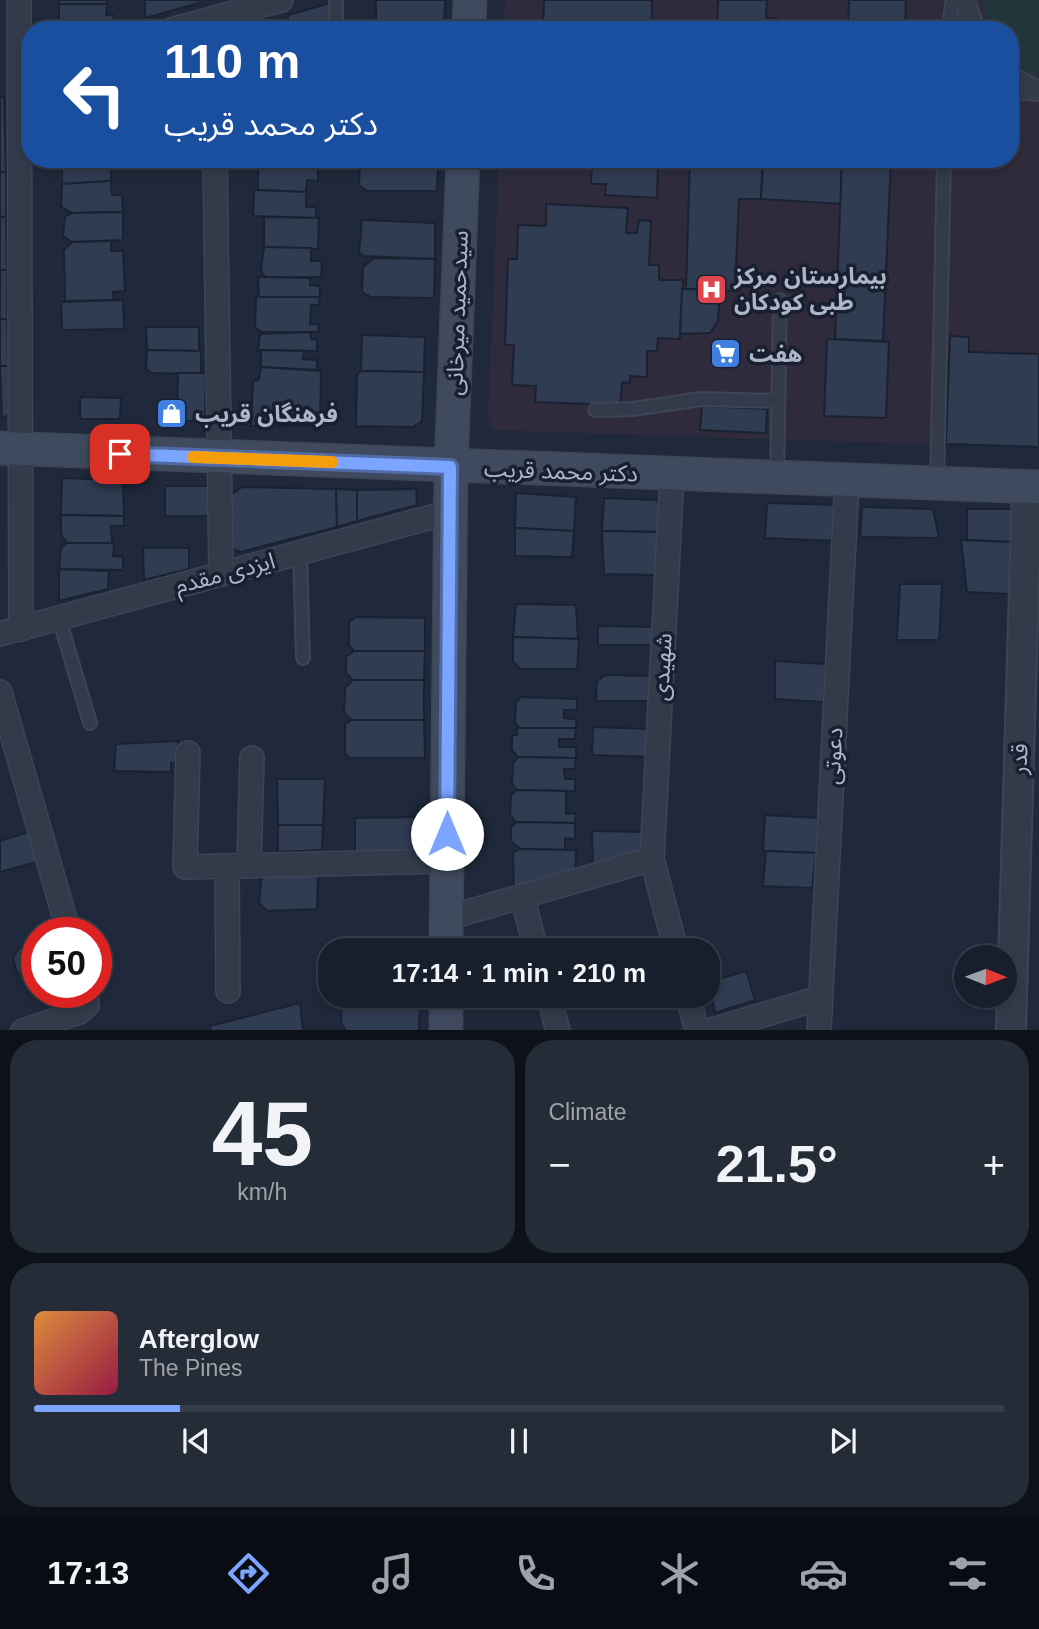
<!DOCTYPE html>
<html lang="en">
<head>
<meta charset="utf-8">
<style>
	:root { --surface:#171f2c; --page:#242c38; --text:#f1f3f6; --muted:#9ea2a9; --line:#363d48; --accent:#7ba5ff }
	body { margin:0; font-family:Arial,"Noto Sans Arabic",sans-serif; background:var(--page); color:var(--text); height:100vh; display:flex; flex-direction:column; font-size:26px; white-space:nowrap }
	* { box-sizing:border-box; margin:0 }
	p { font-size:23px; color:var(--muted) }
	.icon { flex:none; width:38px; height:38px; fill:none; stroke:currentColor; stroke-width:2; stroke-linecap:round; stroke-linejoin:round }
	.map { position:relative; height:1030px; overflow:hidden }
	.sheet { display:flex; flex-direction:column; gap:10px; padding:10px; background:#0d1118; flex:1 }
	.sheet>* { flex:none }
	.guide { position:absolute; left:21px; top:21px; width:998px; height:147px; border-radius:28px; box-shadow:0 4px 10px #0003,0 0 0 2px var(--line); background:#1a4fa0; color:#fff; overflow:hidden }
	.needle { width:46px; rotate:91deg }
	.tools { position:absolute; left:954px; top:945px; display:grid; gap:14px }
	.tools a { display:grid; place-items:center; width:63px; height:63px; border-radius:50%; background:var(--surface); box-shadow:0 4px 10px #0003,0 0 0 2px var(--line); font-size:35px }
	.speed { position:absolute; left:21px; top:917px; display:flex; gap:14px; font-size:35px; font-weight:700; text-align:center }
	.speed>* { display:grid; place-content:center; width:91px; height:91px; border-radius:50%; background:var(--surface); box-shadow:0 4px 10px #0003,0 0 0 2px var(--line); line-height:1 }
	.speed .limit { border:10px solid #d22; background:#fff; color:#111 }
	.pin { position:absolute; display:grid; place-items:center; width:60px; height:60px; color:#fff; margin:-30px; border-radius:14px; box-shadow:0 4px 10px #0006 }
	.me { position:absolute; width:77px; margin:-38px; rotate:0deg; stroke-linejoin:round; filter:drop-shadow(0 0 5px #0008) }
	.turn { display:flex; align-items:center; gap:24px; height:147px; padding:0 28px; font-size:32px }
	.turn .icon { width:91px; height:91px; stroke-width:2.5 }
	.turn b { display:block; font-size:49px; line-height:60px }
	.big { font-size:52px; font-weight:700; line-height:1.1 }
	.sheet .card { flex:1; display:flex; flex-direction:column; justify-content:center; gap:10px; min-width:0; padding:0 24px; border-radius:28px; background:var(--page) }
	.sheet .dial { align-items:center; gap:0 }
	.dial b { font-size:91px; line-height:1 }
	.song { display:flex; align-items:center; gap:21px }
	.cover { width:84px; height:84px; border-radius:10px; background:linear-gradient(135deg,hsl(30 70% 55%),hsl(340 70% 35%)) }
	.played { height:7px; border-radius:4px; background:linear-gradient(90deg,var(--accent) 15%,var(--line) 15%) }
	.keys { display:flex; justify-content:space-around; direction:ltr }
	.heat { display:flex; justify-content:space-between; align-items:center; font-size:38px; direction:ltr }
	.sheet .tiles { flex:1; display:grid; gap:10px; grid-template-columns:1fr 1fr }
	.card:last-child { grid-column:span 2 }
	.trip { position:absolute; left:318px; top:938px; width:402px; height:70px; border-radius:28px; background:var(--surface); box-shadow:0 4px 10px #0003,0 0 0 2px var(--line); font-weight:700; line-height:70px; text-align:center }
	.tabs { display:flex; height:112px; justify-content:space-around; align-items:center; background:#090c12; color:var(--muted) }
	.tabs .icon { width:49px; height:49px }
	.tabs .current { color:var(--accent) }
	.tabs b { font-size:32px; color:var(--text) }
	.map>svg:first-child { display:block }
	.medical { fill:#2f2b3c }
	.green { fill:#21373c }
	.building { fill:#303c52; stroke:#1a2232; stroke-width:2 }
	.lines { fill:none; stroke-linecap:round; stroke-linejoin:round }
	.service-casing { stroke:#3c4455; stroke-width:16 }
	.minor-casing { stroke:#3c4455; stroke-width:26 }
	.tertiary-casing { stroke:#3c4455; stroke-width:32 }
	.secondary-casing { stroke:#3c4455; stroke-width:35 }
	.service { stroke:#333b4b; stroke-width:12 }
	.minor { stroke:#333b4b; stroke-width:23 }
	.tertiary { stroke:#333b4b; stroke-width:28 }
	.secondary { stroke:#404a5f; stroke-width:32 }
	.route-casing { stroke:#506ba6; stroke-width:18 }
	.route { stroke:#7ba5ff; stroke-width:12 }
	.slow { stroke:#f59e0b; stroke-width:12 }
	.labels { text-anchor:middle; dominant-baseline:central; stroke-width:7; stroke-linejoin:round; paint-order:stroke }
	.poi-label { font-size:23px; font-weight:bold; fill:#adb6c8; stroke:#182030; text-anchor:start }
	.street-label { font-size:23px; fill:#adb6c8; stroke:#182030 }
</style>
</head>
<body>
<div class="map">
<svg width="1039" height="1031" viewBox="0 0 1039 1031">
	<rect width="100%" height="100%" fill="#1f293b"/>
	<!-- medical -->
	<path class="medical" d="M505,0H1039V448L494,430L488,419L499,159H1010V30H504Z"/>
	<!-- green -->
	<path class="green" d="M982,0H1039V68L1036,80C1009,71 1010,55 1010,30L988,28Z"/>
	<!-- building -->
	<g class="building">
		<rect x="59" y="0" width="48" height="4"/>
		<path d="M145,0H199V3L145,18Z"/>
		<path d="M376,0H445L444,30L376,29Z"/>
		<path d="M544,0H652V30H543Z"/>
		<path d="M718,0H767L766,18L778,19L777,28L717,30Z"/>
		<path d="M849,0H906L905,30H848Z"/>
		<path d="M330,3L329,30H287L288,15Z"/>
		<path d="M59,4H107L106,15H114L113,27L105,30H59Z"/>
		<path d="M4,96L6,172H0V97Z"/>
		<path d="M62,159H123V169H111V181L62,184Z"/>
		<path d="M254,159H318V166H258Z"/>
		<path d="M592,159H658L657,198L605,195L606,184H591Z"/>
		<path d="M690,159H763L761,199H739L735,291L686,289Z"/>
		<path d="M763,159H842L841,204L761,199Z"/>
		<path d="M842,159H891L883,341L835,339Z"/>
		<path d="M366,163L438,164L437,191H367L359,185L360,167Z"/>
		<path d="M258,166H318V181L307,180L306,192L258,190Z"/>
		<rect x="0" y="172" width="6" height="45"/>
		<path d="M111,181L112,195H122L123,212L72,213L61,207L62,184Z"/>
		<path d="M254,190L306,192V207H316V218L253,216Z"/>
		<path d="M546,204L628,208L626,233H637L639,220L651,221L649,265H659V280H683L680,339L658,338L657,351H647V377L630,376V383L622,382L620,405L535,402L536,386L512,385L514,345H505L508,259H517L518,225L546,226Z"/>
		<path d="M123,212V240L72,242L63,236L65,217L72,213Z"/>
		<path d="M0,217H6L7,270H0Z"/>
		<path d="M264,217L319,218L318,249L264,247Z"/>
		<path d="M362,220L435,223V259L363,256L359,252Z"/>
		<path d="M111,241V251H123L125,291L113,292L114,300L65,301L64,250L72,242Z"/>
		<path d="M264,247L311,248V261H322L321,277H265L261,271Z"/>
		<path d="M374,258L435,259L434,298L371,297L362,292L363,267Z"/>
		<rect x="0" y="270" width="7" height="49"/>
		<path d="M258,277L310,278V285L320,286V297H259Z"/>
		<path d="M682,289L720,290L718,321L710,333L680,334Z"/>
		<path d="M256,297H320L319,305H311L310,324H318V332H262L255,328Z"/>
		<path d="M123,300L124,329L62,330L61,302Z"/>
		<path d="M0,319H7L8,366H0Z"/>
		<path d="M146,327H199V351L147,350Z"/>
		<path d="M311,332V339L317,340V351L258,350L260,334Z"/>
		<path d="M362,335L425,337L424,372L361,371Z"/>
		<path d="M950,336L969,337V352L1039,354V447L946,444Z"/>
		<path d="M827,339L889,342L886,418L824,416Z"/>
		<path d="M147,350L201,351V374L152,373L146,369Z"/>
		<path d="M261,350L304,351L303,359L317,360V370L261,367Z"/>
		<path d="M0,366H8L9,414L2,419Z"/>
		<path d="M261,367L321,371L320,426H251L253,382L259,379Z"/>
		<path d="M361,371L424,372L422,421L413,427L356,426L357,375Z"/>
		<path d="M178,373H206L205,421H177Z"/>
		<path d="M80,397L121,398L120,419H80Z"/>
		<path d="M702,406L767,409L766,433L700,430Z"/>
		<path d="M62,478L123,480L124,516L61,515Z"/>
		<path d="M165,486H214L212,516H165Z"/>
		<path d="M242,487L336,489L337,527L241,552L232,549L231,495Z"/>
		<path d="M336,489L357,490V521L337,527Z"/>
		<path d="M416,489L417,505L357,521V490Z"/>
		<path d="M516,493L576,497L574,531L515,528Z"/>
		<path d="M604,498L656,500L661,506V532L602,531Z"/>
		<path d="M767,503L839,505L838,541L765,538Z"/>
		<path d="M862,507L933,509L939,538L860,537Z"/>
		<path d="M967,509H1016L1013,542L967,540Z"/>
		<path d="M61,515L124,516V526H111L112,543H67L61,534Z"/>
		<path d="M515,528L574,531L572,557L515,556Z"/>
		<path d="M602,531L661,532L660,575L604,574Z"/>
		<path d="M961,540L1013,542L1009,594L967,592Z"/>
		<path d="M67,543H114L113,556L123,557V570L59,569L61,548Z"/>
		<path d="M143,548H189V569L144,580Z"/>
		<path d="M59,569L109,571L108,589L59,601Z"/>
		<path d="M900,584H942L939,640H897Z"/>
		<path d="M516,604L576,605L578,639L513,637Z"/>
		<path d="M356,617L425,618V651H354L349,645V622Z"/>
		<path d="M598,626L657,627V645H598Z"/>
		<path d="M513,637L579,639L577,669H521L513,662Z"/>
		<path d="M354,651H425L424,680H353L346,673V657Z"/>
		<path d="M775,661L826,664L824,702L775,699Z"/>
		<path d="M605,675L655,676L654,701H596L597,681Z"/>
		<path d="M353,680H424V720H352L344,713L345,688Z"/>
		<path d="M521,697L577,699V710H564V718L576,719V728H520L515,723L516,702Z"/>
		<path d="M352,720H424L425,758H350L345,754V724Z"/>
		<path d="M593,727L651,729L650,757L592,755Z"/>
		<path d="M517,728H576L575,739H559V747H576V758L518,757L512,750V735H517Z"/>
		<path d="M178,741L179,762L171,763V772L114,771L116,744Z"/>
		<path d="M518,757L576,758L575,769H564L565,779H575V791L517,790L512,784L513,763Z"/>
		<path d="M277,779H325L323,825H278Z"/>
		<path d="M517,790L566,791V814L576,813L575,823L516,822L510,815L511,795Z"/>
		<path d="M765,815L818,818L816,853L763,851Z"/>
		<path d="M421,817V852H355V818Z"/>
		<path d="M516,822L575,823V839L565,838V850L520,849L511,841V828Z"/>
		<path d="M278,825H323L322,850L278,852Z"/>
		<path d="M31,831L40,861L0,872V841Z"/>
		<path d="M592,831L645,832V852L593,870Z"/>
		<path d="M520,849L576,850L575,877L514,892L513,853Z"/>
		<path d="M766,851L816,853L812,888L763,886Z"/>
		<path d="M262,874L318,875L317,909L267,911L259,903Z"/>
		<path d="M37,943V973L26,976L17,973L13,958L19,948Z"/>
		<path d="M746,971L755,1000L715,1013L709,982Z"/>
		<path d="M342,998H420L419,1031H346L341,1023Z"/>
		<path d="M300,1003L303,1031H211L210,1026Z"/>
	</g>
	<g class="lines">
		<defs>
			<g id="service">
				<path d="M336,0V30"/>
				<path d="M968,0L978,30"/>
				<path d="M948,30L953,0"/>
				<path d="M964,30L965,0"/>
				<path d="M1010,73L1039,88"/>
				<path d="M1010,91L1039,94"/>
				<path d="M595,410L633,409L701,399L778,401"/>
				<path d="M777,478L780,300"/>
				<path d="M937,484L944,159"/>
				<path d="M300,552L303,658"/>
				<path d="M59,618L90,723"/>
			</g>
			<g id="minor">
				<path d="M19,0L21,629"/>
				<path d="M171,30L281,0"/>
				<path d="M215,159L221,574"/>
				<path d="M672,475L652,859L676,950"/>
				<path d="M0,634L450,512"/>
				<path d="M0,692L69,933"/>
				<path d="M188,753L185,867L447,861"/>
				<path d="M227,866L228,991"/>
				<path d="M249,866L252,758"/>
				<path d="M522,896L536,950"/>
				<path d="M447,918L652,859"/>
				<path d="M549,996L558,1031"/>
				<path d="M688,996L697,1031"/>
				<path d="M23,1031L79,1012L87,1005L86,992"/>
				<path d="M709,1031L820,998"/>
				<path d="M819,1031L847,481"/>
			</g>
			<path id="tertiary" d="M1011,1031L1027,487"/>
			<g id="secondary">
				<path d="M469,30L470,0"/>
				<path d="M0,448L1039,487"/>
				<path d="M446,950L451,467L463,159"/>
				<path d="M446,1031V996"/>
			</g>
		</defs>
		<!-- service casing -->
		<use href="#service" class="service-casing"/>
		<!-- minor casing -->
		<use href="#minor" class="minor-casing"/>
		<!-- tertiary casing -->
		<use href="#tertiary" class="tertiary-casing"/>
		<!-- secondary casing -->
		<use href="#secondary" class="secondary-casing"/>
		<!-- service -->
		<use href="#service" class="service"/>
		<!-- minor -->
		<use href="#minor" class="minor"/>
		<!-- tertiary -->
		<use href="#tertiary" class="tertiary"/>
		<!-- secondary -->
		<use href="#secondary" class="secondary"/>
	</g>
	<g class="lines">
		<defs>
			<path id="route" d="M120,454L450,467L447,834"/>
		</defs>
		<!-- route casing -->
		<use href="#route" class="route-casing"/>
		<!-- route -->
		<use href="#route" class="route"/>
		<!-- slow -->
		<path class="slow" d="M193,457L332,462"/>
	</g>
	<!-- icons -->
	<defs>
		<symbol id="hospital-square" viewBox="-11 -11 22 22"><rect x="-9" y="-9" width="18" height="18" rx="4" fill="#e0444e" stroke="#182030"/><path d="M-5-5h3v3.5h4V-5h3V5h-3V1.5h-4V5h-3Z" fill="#fff"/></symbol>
		<symbol id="supermarket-square" viewBox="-11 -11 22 22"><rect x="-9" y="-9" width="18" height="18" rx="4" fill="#3f7fe0" stroke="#182030"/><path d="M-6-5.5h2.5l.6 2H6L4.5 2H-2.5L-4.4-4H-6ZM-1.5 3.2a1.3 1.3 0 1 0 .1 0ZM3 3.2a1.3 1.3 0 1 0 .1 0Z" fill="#fff"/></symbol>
		<symbol id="shop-square" viewBox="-11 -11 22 22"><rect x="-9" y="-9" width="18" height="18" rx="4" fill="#3f7fe0" stroke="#182030"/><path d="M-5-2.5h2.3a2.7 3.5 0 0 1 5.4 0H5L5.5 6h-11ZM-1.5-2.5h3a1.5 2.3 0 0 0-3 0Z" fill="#fff"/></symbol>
	</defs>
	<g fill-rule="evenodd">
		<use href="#hospital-square" x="694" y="272" width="35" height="35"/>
		<use href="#supermarket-square" x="708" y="336" width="35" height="35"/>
		<use href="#shop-square" x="154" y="396" width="35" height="35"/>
	</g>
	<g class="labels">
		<!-- poi labels -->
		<g class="poi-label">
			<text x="734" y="276">بیمارستان مرکز<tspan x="734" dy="26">طبی کودکان</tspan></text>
			<text x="749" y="354">هفت</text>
			<text x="195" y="414">فرهنگان قریب</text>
		</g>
		<!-- street labels -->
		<g class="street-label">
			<text transform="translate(457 313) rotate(-88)">سیدحمید میرخانی</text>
			<text transform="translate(561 471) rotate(2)">دکتر محمد قریب</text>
			<text transform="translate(225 573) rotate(-15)">ایزدی مقدم</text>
			<text transform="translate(662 667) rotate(-87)">شهیدی</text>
			<text transform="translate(833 756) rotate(-87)">دعوتی</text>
			<text transform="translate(1019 759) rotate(-88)">قدر</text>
		</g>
	</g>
</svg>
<div class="tools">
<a><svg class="needle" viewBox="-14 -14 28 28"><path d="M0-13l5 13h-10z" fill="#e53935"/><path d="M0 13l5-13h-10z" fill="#9ea2a9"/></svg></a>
</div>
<div class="speed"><div class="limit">50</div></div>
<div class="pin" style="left:120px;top:454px;background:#d93025"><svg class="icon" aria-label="arrive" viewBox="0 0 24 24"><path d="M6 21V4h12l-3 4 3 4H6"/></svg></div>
<svg class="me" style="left:447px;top:834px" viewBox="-20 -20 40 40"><circle r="19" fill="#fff"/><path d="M0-13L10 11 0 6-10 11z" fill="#7ba5ff"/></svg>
<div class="trip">17:14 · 1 min · 210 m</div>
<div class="guide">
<div class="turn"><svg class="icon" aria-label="left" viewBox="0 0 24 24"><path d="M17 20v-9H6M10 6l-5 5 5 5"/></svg><div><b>110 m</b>دکتر محمد قریب</div></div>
</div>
</div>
<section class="sheet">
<div class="tiles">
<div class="card dial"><b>45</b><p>km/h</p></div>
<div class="card"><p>Climate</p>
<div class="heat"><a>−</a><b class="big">21.5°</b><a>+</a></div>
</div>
<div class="card">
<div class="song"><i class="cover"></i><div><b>Afterglow</b><p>The Pines</p></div></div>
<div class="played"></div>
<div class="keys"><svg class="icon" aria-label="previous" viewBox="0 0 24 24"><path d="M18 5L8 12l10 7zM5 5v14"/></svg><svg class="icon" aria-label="pause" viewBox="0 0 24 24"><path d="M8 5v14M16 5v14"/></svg><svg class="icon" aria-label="next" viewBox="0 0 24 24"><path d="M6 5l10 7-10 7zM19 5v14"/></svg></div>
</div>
</div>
</section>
<nav class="tabs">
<b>17:13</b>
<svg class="icon current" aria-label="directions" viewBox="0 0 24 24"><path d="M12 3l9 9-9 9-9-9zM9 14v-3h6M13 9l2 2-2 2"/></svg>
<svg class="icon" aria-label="music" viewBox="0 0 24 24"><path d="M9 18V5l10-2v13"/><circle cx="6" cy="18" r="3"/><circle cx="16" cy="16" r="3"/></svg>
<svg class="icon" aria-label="phone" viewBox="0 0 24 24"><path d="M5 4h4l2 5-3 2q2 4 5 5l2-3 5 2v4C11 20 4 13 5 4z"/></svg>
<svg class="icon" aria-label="climate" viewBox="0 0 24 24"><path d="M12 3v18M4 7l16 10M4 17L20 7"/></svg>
<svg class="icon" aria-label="car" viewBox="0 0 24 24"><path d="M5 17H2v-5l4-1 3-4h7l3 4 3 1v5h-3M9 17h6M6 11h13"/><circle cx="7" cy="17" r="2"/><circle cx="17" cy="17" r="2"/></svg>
<svg class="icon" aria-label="filters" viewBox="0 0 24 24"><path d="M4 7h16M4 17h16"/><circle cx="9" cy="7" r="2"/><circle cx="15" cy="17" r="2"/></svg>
</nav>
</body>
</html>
